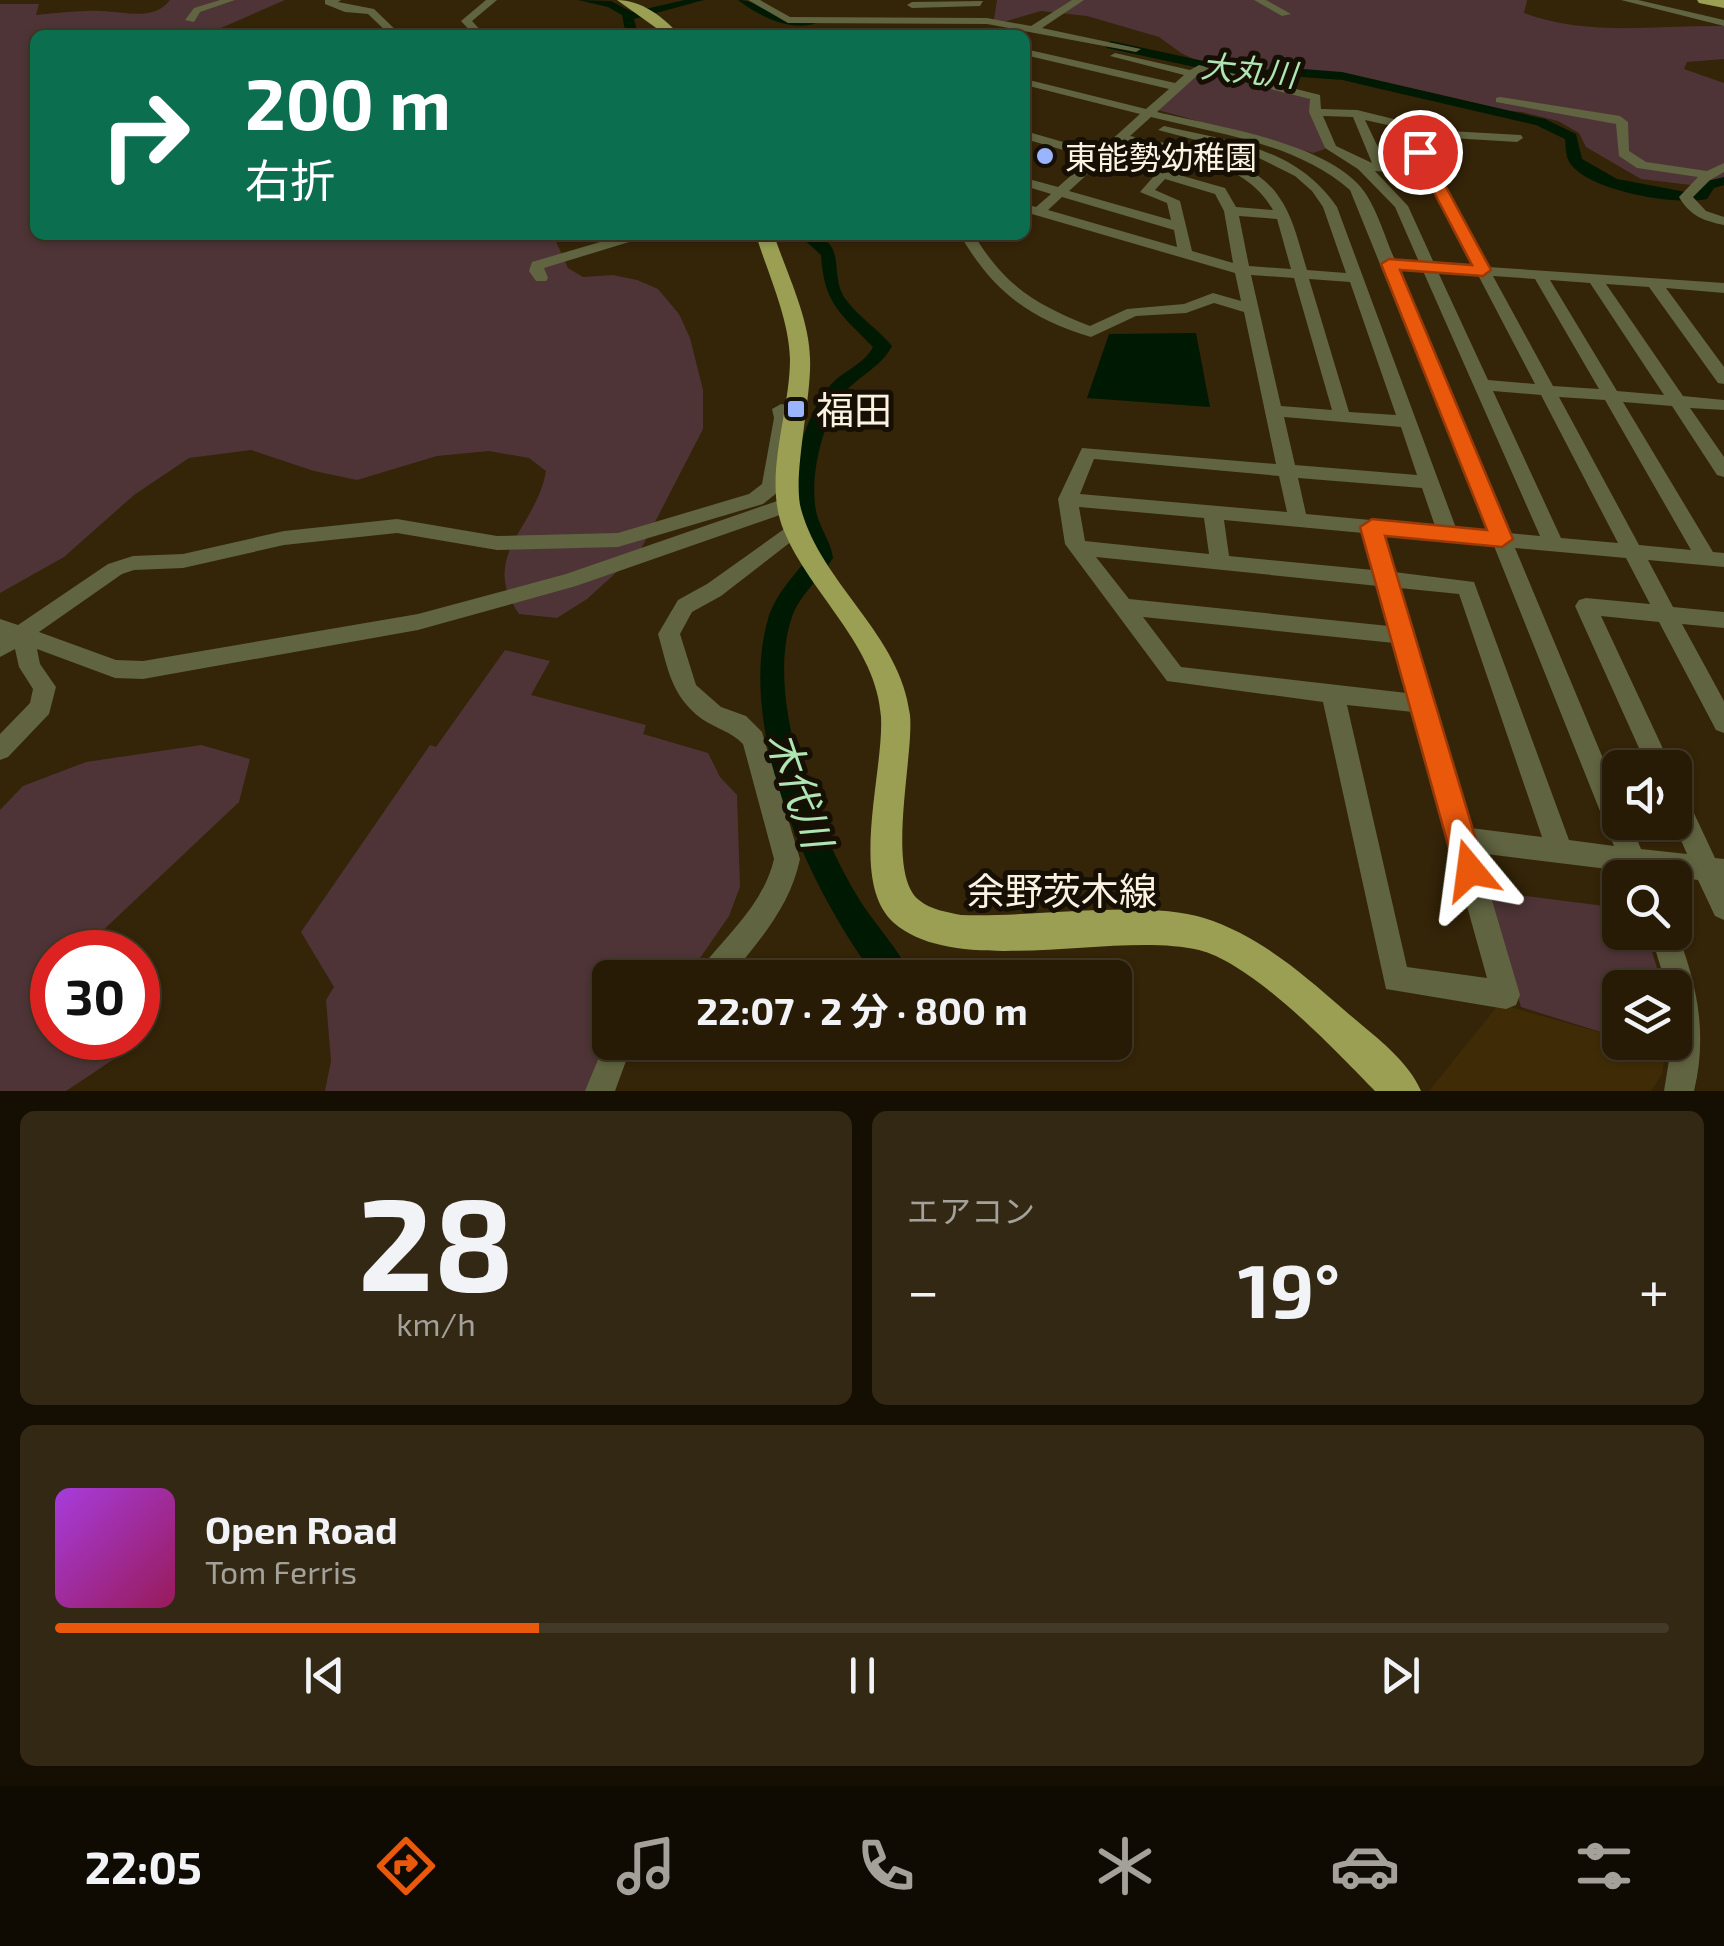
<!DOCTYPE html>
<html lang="ja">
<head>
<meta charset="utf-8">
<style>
	:root { --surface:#271b06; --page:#332814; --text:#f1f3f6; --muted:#a4a19b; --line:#433928; --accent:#ea580c }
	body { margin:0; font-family:"Exo 2","Noto Sans JP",sans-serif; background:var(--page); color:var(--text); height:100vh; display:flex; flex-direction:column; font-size:38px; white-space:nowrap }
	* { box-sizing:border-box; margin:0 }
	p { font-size:32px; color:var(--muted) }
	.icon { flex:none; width:55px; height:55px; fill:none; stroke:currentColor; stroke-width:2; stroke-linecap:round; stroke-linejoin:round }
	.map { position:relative; height:1091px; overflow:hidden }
	.sheet { display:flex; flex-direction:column; gap:20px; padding:20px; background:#150f03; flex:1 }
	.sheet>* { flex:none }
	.guide { position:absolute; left:30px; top:30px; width:1000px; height:210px; border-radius:15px; box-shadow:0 2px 8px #0004,0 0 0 2px var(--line); background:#0b6e4f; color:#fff; overflow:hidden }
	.fabs { position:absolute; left:1602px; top:750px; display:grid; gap:20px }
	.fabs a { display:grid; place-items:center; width:90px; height:90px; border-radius:15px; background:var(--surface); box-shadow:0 2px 8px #0004,0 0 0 2px var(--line); font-size:50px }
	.speed { position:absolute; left:30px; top:930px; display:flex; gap:20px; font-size:50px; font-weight:700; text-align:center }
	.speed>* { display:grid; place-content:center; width:130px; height:130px; border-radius:50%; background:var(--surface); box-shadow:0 2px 8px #0004,0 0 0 2px var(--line); line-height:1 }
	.speed .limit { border:15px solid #d22; background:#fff; color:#111 }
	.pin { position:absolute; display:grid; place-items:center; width:85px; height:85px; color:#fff; margin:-42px; border:5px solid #fff; border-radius:50%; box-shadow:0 2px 10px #0007 }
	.me { position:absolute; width:110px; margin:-55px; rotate:344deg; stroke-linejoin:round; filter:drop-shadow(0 0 8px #0008) }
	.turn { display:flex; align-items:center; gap:35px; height:210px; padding:0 50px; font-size:45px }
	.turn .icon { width:130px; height:130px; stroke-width:2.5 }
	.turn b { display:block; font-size:70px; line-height:85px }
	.big { font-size:75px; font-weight:700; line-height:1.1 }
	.sheet .card { flex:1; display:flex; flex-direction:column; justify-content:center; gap:15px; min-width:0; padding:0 35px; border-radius:15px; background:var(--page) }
	.sheet .dial { align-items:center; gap:0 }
	.dial b { font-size:130px; line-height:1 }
	.song { display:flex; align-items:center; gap:30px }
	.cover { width:120px; height:120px; border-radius:15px; background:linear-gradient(135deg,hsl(280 70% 55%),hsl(330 70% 35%)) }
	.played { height:10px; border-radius:5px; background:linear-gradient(90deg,var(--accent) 30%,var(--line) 30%) }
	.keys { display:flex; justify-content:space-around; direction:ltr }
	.heat { display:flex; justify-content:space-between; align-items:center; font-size:55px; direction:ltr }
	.sheet .tiles { flex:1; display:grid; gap:20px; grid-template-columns:1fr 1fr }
	.card:last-child { grid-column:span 2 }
	.trip { position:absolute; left:592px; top:960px; width:540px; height:100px; border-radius:15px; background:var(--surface); box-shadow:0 2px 8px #0004,0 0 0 2px var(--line); font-weight:700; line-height:100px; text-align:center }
	.tabs { display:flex; height:160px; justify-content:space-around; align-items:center; background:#100b02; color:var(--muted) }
	.tabs .icon { width:70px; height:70px }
	.tabs .active { color:var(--accent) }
	.tabs b { font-size:45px; color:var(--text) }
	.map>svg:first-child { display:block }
	.built { fill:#3f2c07 }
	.green { fill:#4e3437 }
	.water { fill:#001903 }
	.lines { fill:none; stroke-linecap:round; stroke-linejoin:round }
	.river { fill:#001903; fill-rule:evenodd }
	.minor { fill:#606440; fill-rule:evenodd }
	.major { fill:#9a9f54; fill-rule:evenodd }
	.route { fill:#ea580c; stroke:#983908; stroke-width:2.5 }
	.poi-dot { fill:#9ab5fd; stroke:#160f04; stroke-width:4 }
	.labels { text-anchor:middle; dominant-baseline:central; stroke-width:10; stroke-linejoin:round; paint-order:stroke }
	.far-water-label { font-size:32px; font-style:italic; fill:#afe4b3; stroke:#160f04 }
	.far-poi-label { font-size:32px; fill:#fcf2e2; stroke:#160f04; text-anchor:start }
	.poi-label { font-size:38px; fill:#fcf2e2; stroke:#160f04; text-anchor:start }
	.street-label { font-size:38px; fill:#fcf2e2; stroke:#160f04 }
	.water-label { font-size:40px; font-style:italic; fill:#afe4b3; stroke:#160f04 }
</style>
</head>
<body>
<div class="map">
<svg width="1724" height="1091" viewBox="0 0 1724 1091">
	<rect width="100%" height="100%" fill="#342408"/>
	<!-- built -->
	<path class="built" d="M1499,1004L1620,1038V1042L1635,1043L1665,1052L1662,1074L1651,1091H1429Z"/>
	<!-- green -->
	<g class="green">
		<path d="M170,0H285L205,35H35V235H553L568,268L583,277L613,275L637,280L658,289L679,314L690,338L703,390V429L640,551L587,599L557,618L519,614C478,555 536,529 546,471L529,458L489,451L437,456L357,480L314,471L251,450L189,458L134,495L64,557L0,593V4H39L36,15C58,13 81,10 102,11C127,12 154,21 170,0Z"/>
		<path d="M997,0H1527L1524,13C1589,37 1656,25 1724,26V59L1687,62L1684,69L1724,83V180L1699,186L1641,179L1586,147L1579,133L1558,121L1522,112L1486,109L1316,75L1224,74L1181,53L1159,37L1087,16L1041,11L1007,21L994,20Z"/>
		<path d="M1200,70L1309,97L1325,149L1313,153L1158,110Z"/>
		<path d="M505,650L550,661L531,695L646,725L643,734L708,753L720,777L737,795L740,887L729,916L687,977L610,978V1038L586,1091H325L331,1061L326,1000L334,987L301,932L430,745L436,747Z"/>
		<path d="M201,745L250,759L239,802L80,952H52V1038H133L138,1043L66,1091H0V810L23,786L86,762Z"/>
		<path d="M1487,891L1620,908V932L1646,933L1663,987L1620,988V1038L1521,1007Z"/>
	</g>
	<!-- water -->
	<path class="water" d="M1196,333L1210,407L1087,398L1109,334Z"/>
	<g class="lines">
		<!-- river -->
		<g class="river">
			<path d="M578,0L611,1L632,12L685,0H704L634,19L638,35H626L622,15L608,7Z"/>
			<path d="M738,0C757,0 769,15 787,18C800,20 811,16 822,21C794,34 760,17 738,0Z"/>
			<path d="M1111,41L1250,71L1290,68L1342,72L1545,119L1576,134L1582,159L1617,179L1691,193L1696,192L1703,182L1724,177V185L1714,188L1707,199C1677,206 1588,191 1570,163C1565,156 1566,147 1565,139L1536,125L1342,80L1290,76L1250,79L1107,48L1105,45Z"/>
			<path d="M799,235C854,235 825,274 847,301C860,318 879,330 892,346C880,369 858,375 843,395C822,422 808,481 817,515C821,530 831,542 833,558C821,578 802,592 793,614C763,696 815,824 856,894C872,922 899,948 912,978H876C810,890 736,731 768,619C775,595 794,575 810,556C808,541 798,528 795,513C787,475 805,418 828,388C841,371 863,366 873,347C840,313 824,304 821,255Z"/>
		</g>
		<!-- minor -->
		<g class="minor">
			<path d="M220,0H235L200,12L194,22L185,20L194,8Z"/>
			<path d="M325,0H341L338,2L374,9L401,35H390L368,14L345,12L325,4Z"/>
			<path d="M486,0H497L472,21L485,35H474L461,21Z"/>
			<path d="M748,0H760L790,17L987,18L1031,26L1072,0H1084L1042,28L1141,49L1136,52L987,24L788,23Z"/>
			<path d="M1254,0H1266L1291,14L1282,16Z"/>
			<path d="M1621,0H1638L1724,20V26Z"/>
			<path d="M983,1L980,6L912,8L907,5L912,2Z"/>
			<path d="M1025,49L1175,83L1184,75L1110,56L1115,53L1190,70L1199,65L1320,95L1321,109L1357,110L1410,123L1413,129L1521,135L1523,138L1517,142L1418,136L1488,267L1724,283V293L1666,288L1724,367V384L1718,383L1649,287L1606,284L1683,396L1724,400V410L1690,408L1724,457V477L1717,475L1672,406L1623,402L1713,552L1724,553V567L1648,560L1673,607L1724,612V628L1682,624L1724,701V733L1716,730L1659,622L1601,616L1672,768H1648L1575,606L1579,600L1586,598L1650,604L1626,558L1515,548L1620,799V822H1630L1641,849L1687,854L1673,822L1675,789L1684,792L1715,858L1724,859V920L1715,916L1698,880L1652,874L1653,878H1627L1624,871L1478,853L1520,995L1516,1005L1506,1009L1386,989L1323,702L1167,681L1065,544L1058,499L1082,448L1276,464L1244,312L1214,303L1186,313L1136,316L1091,337C1028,318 993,291 960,235H974C1006,287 1035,304 1090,326L1127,309L1184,304L1213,293L1241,301L1235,273L1025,212V204L1036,207L1051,194L1025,186V178L1058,187L1091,158L1025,139V131L1098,152L1140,114L1025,85V79L1146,109L1169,89L1025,55ZM1201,72L1310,99L1309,112L1325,148L1358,169L1395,207L1419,262L1395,260C1384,236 1376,203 1358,184C1318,141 1214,126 1157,112ZM1323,116L1353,117L1372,163L1336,146ZM1151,117C1218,134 1296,143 1350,190L1488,531L1456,528L1337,207C1295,146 1231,142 1164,126L1158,130L1253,155L1295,176L1312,191L1323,207L1346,273L1307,270C1299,245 1294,218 1279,197C1249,152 1178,147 1130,136ZM1365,120L1401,128L1421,166L1386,164ZM1123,142C1175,154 1245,159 1273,210L1236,207L1225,188L1109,155ZM1102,161L1154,176L1140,192L1167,203L1171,220L1069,191ZM1375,171L1425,175L1473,266L1434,263L1408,206ZM1165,179L1215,194L1224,211L1233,263L1192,251L1180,201L1155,190ZM1062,197L1174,230L1177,247L1048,210ZM1239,216L1277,219L1291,269L1249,266ZM1398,269L1423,271L1540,536L1509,533ZM1438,272L1478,275L1535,384L1488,380ZM1251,275L1294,278L1332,410L1281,406ZM1493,276L1535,279L1599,389L1553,386ZM1309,279L1350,282L1396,415L1349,412ZM1550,280L1590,283L1664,395L1617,391ZM1493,391L1541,395L1618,543L1561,538ZM1559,397L1605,400L1691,550L1639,545ZM1284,417L1401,427L1417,475L1295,465ZM1094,459L1279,476L1287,512L1080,494ZM1298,478L1422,488L1435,526L1306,514ZM1079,507L1204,518L1209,554L1085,541ZM1224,520L1363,533L1373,570L1229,556ZM1383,535L1494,546L1614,846L1569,840L1474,582L1394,572ZM1096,557L1378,586L1389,626L1129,599ZM1399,588L1459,594L1542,837L1471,828ZM1143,617L1394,643L1407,693L1181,667ZM1347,705L1413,712L1487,978L1407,967Z"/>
			<path d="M1500,97L1620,116L1628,122L1629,151L1646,162L1707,171L1724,163V172L1710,180L1693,197L1706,211L1724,217V225C1704,221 1690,216 1679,197L1698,177L1637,168L1619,156L1616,124L1496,102V98Z"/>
			<path d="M624,235H652L544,268L548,278L546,281H536L529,271L532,262Z"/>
			<path d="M781,404L787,405L792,418L778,492L763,504L618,547L497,550L397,533L284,545L183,568L134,570L122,574L39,632L116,660L143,661L418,614L566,574L780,500H794L797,505L794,510L576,586L418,630L143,679L115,678L37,649L40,664L56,687L49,714L8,757L0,760V734L30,703L33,689L19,667L15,649L0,657V619L18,625L108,564L133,556L183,554L284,531L397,519L497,536L618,533L749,494L762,484L774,418L772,409Z"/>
			<path d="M794,522L801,524L804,529L801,534L721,596L692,612L680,634L696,685L721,707L746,716L762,732L800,859C790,907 759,941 729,978H697L701,968C728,934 764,903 774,859L743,744C730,731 717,729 702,719C671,696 668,669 658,634L678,600L707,584Z"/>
			<path d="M1675,928C1697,982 1708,1033 1694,1091H1664L1672,1042H1675V988H1667L1650,932H1675Z"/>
			<path d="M610,1031V1042H633L615,1091H585Z"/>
		</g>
		<!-- major -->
		<g class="major">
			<path d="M617,0C641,0 664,17 679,35H666Z"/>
			<path d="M1697,0H1724V8L1699,3Z"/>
			<path d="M756,235H774C787,274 809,317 810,358C812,397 792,477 801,509C822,585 901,635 910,715C914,757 885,873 919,900C931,910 947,912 961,915C1030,918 1143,899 1204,918C1258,935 1302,973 1343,1009C1369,1032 1408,1059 1421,1091H1375C1335,1050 1254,964 1199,950C1117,930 958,979 894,923C848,883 884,772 881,717C877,646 810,594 784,531C762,479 790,414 790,359C789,318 768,274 756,235Z"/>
		</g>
	</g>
	<!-- route -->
	<path class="route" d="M1420,147L1427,152L1491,270L1483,276L1400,270L1513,539L1502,547L1385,536L1485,870L1481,880L1470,884L1459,880L1455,870L1360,527L1372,519L1487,530L1381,264L1389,259L1472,265L1413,152Z"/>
	<!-- markers -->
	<g class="poi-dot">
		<circle cx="1045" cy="156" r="10"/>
		<rect x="786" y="399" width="20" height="20" rx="5"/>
	</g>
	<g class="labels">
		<!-- far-water labels -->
		<g class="far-water-label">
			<text transform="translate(1249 69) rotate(6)">大丸川</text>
		</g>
		<!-- far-poi labels -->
		<g class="far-poi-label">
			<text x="1065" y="156">東能勢幼稚園</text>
		</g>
		<!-- poi labels -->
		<g class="poi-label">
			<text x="816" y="409">福田</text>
		</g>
		<!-- street labels -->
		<g class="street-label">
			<text x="1062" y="890">余野茨木線</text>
		</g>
		<!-- water labels -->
		<g class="water-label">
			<text transform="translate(801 789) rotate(71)">木代川</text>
		</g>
	</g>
</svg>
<div class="fabs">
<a><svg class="icon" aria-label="sound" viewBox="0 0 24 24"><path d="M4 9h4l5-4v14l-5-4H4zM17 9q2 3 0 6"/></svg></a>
<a><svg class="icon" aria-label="search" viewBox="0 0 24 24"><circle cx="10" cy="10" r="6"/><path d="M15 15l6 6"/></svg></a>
<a><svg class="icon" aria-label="layers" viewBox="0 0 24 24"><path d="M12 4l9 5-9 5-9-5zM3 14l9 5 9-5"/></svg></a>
</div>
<div class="speed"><div class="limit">30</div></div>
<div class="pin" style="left:1420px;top:152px;background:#d93025"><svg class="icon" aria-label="arrive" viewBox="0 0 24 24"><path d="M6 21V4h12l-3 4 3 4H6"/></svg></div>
<svg class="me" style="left:1470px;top:870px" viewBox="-20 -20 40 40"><path d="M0-17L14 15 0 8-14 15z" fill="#ea580c" stroke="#fff" stroke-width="4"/></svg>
<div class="trip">22:07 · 2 分 · 800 m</div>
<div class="guide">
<div class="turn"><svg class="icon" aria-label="right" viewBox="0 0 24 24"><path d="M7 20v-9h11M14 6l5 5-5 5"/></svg><div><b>200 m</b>右折</div></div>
</div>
</div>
<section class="sheet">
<div class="tiles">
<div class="card dial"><b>28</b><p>km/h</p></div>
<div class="card"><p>エアコン</p>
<div class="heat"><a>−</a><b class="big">19°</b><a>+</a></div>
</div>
<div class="card">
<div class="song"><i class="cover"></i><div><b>Open Road</b><p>Tom Ferris</p></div></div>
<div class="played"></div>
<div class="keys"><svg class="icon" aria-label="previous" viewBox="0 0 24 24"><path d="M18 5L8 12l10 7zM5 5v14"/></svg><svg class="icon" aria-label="pause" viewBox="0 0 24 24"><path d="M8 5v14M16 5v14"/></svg><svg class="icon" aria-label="next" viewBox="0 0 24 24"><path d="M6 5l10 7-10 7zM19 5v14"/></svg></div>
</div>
</div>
</section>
<nav class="tabs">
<b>22:05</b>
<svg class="icon active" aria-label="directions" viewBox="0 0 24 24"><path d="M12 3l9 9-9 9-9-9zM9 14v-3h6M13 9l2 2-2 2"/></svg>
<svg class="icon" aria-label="music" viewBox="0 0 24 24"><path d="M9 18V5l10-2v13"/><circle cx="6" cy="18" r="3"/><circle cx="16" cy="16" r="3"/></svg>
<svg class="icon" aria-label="phone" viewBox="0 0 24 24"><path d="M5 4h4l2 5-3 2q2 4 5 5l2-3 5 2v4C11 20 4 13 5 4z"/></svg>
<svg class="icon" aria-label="climate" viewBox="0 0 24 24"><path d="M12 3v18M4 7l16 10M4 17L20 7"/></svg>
<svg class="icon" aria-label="car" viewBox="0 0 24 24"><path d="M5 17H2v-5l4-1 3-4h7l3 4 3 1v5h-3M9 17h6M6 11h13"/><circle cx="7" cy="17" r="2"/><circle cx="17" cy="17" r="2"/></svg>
<svg class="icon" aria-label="filters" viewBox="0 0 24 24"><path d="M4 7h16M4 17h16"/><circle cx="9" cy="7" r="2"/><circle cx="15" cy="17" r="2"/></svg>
</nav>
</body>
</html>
